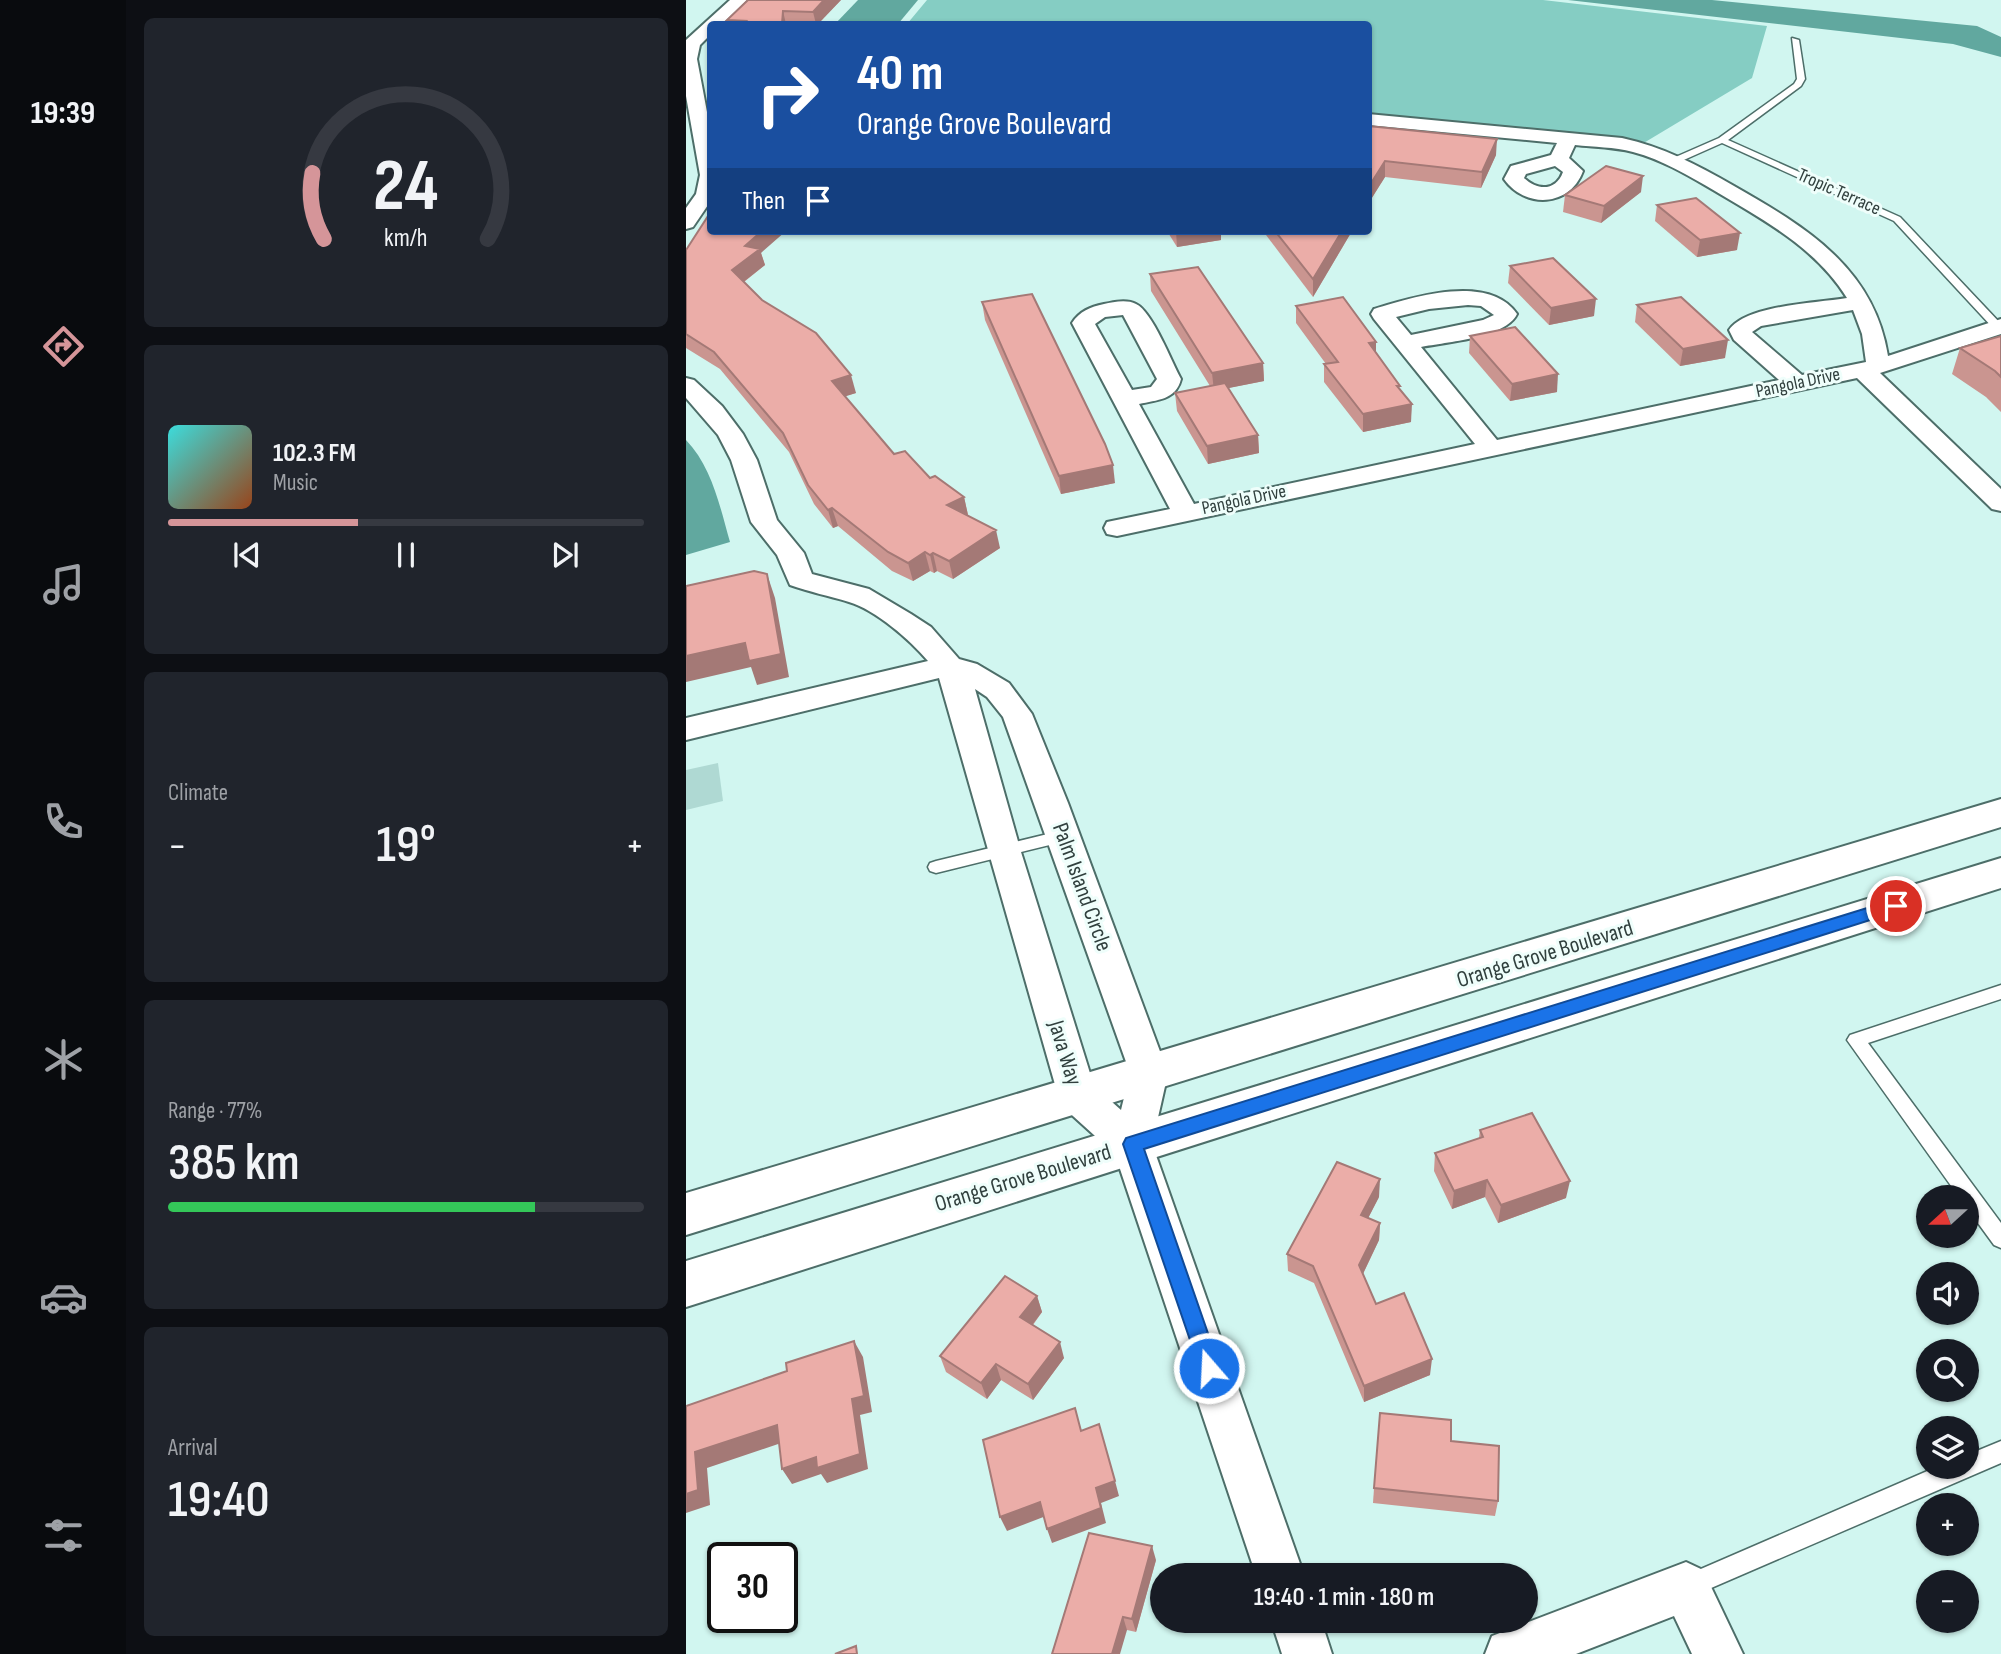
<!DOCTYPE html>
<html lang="en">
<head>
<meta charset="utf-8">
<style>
	:root { --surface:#171b24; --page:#20242c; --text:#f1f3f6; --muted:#9ea1a6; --line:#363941; --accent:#d59599 }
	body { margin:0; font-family:"Sofia Sans Condensed",sans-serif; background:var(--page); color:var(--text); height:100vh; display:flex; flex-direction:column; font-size:26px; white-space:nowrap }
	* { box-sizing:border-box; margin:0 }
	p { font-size:23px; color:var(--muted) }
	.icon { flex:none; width:38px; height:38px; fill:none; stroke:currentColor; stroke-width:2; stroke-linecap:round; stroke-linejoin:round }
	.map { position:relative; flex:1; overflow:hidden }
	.sheet { display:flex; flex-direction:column; gap:18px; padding:18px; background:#0d0f14; width:560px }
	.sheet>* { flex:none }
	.top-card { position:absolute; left:21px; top:21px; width:665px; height:214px; border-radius:7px; box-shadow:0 2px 5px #0004; background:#1a4fa0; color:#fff; overflow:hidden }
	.needle { width:46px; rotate:249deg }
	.tools { position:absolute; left:1230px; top:1185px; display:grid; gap:14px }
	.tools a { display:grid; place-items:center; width:63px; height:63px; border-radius:50%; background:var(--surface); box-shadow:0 2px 5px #0004; font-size:35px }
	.speed { position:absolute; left:21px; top:1542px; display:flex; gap:14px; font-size:35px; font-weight:700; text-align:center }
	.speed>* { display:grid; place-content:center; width:91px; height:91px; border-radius:50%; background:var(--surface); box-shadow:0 2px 5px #0004; line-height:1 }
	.speed .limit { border:4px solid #111; border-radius:10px; background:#fff; color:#111 }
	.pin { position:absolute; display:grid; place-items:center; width:60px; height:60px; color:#fff; margin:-30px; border:4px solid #fff; border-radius:50%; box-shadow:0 2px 7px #0007 }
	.me { position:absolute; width:77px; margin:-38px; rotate:341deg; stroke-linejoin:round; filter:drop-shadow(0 0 5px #0008) }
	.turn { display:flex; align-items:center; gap:24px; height:147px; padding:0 35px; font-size:32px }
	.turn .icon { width:91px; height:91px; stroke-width:2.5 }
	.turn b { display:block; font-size:49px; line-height:60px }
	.then { display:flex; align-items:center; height:66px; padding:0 35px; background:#0003; gap:14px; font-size:26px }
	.big { font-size:52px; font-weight:600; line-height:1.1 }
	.sheet .tile { flex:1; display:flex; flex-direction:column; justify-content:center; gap:10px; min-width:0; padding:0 24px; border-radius:10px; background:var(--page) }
	.sheet .dial { align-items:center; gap:0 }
	.dial svg { height:182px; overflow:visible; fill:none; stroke:var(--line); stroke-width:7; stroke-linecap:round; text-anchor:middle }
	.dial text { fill:var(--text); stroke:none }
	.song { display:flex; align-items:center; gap:21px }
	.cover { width:84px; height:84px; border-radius:10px; background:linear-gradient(135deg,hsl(180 70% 55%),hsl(20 70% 35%)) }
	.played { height:7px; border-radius:4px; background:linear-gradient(90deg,var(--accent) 40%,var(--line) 40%) }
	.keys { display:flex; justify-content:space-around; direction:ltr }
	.heat { display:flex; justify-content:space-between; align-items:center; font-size:38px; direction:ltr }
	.charge { height:10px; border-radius:5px; background:linear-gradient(90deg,#34c759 77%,var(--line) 0) }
	.trip { position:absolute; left:464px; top:1563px; width:388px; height:70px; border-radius:35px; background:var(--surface); box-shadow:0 2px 5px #0004; font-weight:600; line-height:70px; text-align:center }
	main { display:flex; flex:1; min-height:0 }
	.menu { display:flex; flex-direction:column; width:126px; justify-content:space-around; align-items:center; background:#090b0e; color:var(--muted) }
	.menu .icon { width:49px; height:49px }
	.menu .active { color:var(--accent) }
	.menu b { font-size:32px; color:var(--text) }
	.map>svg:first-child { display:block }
	.green { fill:#afd9d3 }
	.forest { fill:#85cdc3 }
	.water { fill:#61a89f }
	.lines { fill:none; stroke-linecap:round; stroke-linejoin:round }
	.lane-casing { stroke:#4d6e69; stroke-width:3 }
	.street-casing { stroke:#4d6e69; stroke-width:4 }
	.secondary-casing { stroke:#4d6e69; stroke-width:4 }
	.lane { fill:#fff; fill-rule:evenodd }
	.street { fill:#fff; fill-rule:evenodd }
	.secondary { fill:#fff; fill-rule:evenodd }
	.wall { fill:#ca9590 }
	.shaded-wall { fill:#a47976 }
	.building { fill:#ebada8; stroke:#a47976; stroke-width:2 }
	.route { fill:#1a73e8; stroke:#114b97; stroke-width:2 }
	.labels { text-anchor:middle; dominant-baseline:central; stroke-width:6; stroke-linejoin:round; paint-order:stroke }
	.far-street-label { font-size:19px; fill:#31403e; stroke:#effefb }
	.street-label { font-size:23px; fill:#31403e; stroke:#effefb }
</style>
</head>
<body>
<main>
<nav class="menu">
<b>19:39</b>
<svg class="icon active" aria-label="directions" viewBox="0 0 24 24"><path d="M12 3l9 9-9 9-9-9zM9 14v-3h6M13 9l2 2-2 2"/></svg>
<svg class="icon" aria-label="music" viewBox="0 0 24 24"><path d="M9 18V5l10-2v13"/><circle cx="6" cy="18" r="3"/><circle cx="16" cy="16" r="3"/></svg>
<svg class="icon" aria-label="phone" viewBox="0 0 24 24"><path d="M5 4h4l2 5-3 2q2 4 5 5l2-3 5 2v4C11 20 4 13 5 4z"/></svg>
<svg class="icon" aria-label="climate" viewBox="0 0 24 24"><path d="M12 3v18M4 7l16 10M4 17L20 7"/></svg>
<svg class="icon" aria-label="car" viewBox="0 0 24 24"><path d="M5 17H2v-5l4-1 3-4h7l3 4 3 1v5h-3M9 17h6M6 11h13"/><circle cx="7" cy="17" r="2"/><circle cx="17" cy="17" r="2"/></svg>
<svg class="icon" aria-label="filters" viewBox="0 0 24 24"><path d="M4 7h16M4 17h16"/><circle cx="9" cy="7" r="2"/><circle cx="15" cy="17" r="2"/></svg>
</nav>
<section class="sheet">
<div class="tile dial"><svg viewBox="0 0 100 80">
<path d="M14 69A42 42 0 1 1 86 69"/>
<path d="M14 69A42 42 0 0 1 9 40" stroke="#d59599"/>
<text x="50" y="56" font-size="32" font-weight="700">24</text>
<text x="50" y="72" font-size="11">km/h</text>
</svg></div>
<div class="tile">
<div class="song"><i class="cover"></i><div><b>102.3 FM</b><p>Music</p></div></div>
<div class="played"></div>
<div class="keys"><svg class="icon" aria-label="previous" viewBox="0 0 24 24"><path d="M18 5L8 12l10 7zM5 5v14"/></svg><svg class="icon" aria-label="pause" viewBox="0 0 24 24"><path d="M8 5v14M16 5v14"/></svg><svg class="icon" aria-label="next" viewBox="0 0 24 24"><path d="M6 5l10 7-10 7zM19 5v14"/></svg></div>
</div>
<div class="tile"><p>Climate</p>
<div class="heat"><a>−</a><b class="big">19°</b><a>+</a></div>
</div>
<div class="tile"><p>Range · 77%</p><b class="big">385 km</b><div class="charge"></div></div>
<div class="tile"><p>Arrival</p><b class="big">19:40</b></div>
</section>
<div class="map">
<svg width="1315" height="1654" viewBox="0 0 1315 1654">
	<rect width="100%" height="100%" fill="#d1f6f0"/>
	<!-- green -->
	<path class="green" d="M32,763L37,801L0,810V770Z"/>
	<!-- forest -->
	<path class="forest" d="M241,0H857L1081,26L1066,78L956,144L683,114L682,24H221Z"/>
	<!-- water -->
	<g class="water">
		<path d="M172,0H232L212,24H149Z"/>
		<path d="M882,0H1026L1291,26L1315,37V57L1267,44Z"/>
		<path d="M0,440C26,467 34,507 44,542L0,555Z"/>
	</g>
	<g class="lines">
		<defs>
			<g id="lane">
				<path d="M1106,38L1113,40L1119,79L1115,86L1042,140L1214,217L1315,324V329H1308L1208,221L1036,143L991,163H985V159L1033,138L1108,84L1111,79Z"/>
				<path d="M378,830L384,832L386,836L384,840L250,873L244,871L242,867L244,863L250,861Z"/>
				<path d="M1315,985V999L1182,1043L1315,1223V1248L1308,1245L1281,1208V1197H1273L1161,1040L1164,1035Z"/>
				<path d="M1315,1441V1463L1002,1598L994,1594L990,1586L994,1578L1253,1466H1281V1455Z"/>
			</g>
			<g id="street">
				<path d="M44,0H61L36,24H24V35L14,45L11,59L24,128V202L7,227L0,229V208L10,194L14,175L0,96V40Z"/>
				<path d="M682,114L936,138C977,147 1012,165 1048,186C1120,227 1188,268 1202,356L1315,319V334L1194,373L1315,489V511L1306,509L1171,378L431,536L421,534L418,528L421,522L484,509L386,323C394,311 404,307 418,304C427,302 441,299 450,304C466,311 486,363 495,379C490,400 471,400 453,404L508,504L789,444L688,319L685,314L688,309C727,297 803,273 831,314C820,338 760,342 735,347L811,440L1093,380L1048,340L1043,330C1060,305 1131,303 1161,298C1130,248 1078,220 1029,191C1003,176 977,160 947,152C928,147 908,147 889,145L883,158L897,171C884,207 839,209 818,179L825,166L865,155L871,143L682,125ZM869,166L877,172C870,191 852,191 838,178L840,174ZM782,305L795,306L808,315L797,320L725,335L710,317L743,309ZM1167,310L1176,334L1180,362L1116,375L1066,332L1075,326ZM437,315L471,379L465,387L446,390L409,324L419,317Z"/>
				<path d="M0,378L8,380L36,406L57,434L71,460L91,520L118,553L126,574L183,589L225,614L245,627L273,659L291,664L323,683L346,714L382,803L482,1073L466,1144L618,1575H570L429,1154L377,1107L372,1095L253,678L0,740V718L242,661C224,640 190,610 163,602C143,596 124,592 104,585L91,555L65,522L45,460L32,435L0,398ZM289,689L301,697L317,717L444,1073L435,1110L408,1086L335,852Z"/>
				<path d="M1000,1562L1017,1570L1057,1654H1006L988,1616L890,1654H799L806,1636Z"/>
				<path d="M585,1620H635L646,1654H596Z"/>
			</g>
			<g id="secondary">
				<path d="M1315,799V827L0,1235V1193Z"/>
				<path d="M1315,858V888L0,1307V1261Z"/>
			</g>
		</defs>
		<!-- lane casing -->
		<use href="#lane" class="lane-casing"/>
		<!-- street casing -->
		<use href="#street" class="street-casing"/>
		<!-- secondary casing -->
		<use href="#secondary" class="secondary-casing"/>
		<!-- lane -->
		<use href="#lane" class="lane"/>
		<!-- street -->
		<use href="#street" class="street"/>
		<!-- secondary -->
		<use href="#secondary" class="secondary"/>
	</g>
	<!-- wall -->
	<g class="wall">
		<path d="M155,0L132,24H42L41,20Z"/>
		<path d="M682,126L810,155L795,188L699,177L682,204Z"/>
		<path d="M955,192L915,223L877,212L879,195Z"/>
		<path d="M971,205L1051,250L1011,257L969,221Z"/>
		<path d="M481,231H535V240L491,247Z"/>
		<path d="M579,231H666L627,297L580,235Z"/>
		<path d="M0,250L75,253L79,265L58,282L170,393L159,396L208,454L244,478L278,497L282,515L314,548L267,579L251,571L248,573L244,571L227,581L206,571L152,526L147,528L128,504L103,452L34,369L0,348Z"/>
		<path d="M824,266L908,316L863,325L822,283Z"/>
		<path d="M464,274L577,363L578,381L542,388L572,435L573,453L522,464L491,411L489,393L524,386L465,291Z"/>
		<path d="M296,302L429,483L375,494L299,320Z"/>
		<path d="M951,305L1039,358L994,366L949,322Z"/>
		<path d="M610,306L690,352L714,389L725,422L677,432L638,382V364H640L610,323Z"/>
		<path d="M784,336L871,392L824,401L783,353Z"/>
		<path d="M1315,336V412L1300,397L1266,374L1274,348Z"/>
		<path d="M794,1130L880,1198L812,1223L799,1197L766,1209L748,1171L749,1153L793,1138Z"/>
		<path d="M693,1197L682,1218L694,1223L693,1240L677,1274L690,1304L744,1375L678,1402L628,1283L602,1271L601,1254Z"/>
		<path d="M351,1296L356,1312L347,1325L378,1358L347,1400L315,1380L301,1399L260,1372L254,1356Z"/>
		<path d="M765,1441L812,1501L809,1516L687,1503L688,1488Z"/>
		<path d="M470,1560L450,1632L441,1630L366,1654Z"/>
	</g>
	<!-- shaded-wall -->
	<g class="shaded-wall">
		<path d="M138,0H155L132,24H130L127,12Z"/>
		<path d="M97,11L100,24H96Z"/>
		<path d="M811,139L810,155L795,188L796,172Z"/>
		<path d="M699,161V177L682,204V188Z"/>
		<path d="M957,176L955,192L915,223L918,206Z"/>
		<path d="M76,231H100L75,253L79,265L51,287L46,270L59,246Z"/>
		<path d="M490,231H535V240L491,247Z"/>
		<path d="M656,231H666L627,297V279Z"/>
		<path d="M1054,233L1051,250L1011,257L1014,240Z"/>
		<path d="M910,299L908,316L863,325L865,308Z"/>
		<path d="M1042,340L1039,358L994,366L997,349Z"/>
		<path d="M690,342V359L683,343Z"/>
		<path d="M577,363L578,381L528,391L526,373Z"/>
		<path d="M872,374L871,392L824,401L826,384Z"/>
		<path d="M165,375L170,393L151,399L146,381Z"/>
		<path d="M726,404L725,422L677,432V414Z"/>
		<path d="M572,435L573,453L522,464L521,446Z"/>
		<path d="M427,465L429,483L375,494L373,476Z"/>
		<path d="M278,497L282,515L261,505Z"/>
		<path d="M146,508L152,526L147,528L142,510Z"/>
		<path d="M310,530L314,548L267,579L263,561Z"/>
		<path d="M239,552L244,571L227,581L222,563Z"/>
		<path d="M247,553L251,571L248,573L244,555Z"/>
		<path d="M81,574L89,598L103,677L71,685L65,667L0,682V656Z"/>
		<path d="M694,1179L693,1197L675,1232V1215Z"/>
		<path d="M801,1180L799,1197L766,1209L768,1191Z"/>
		<path d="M884,1181L880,1198L812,1223L815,1205Z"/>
		<path d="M694,1223L693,1240L673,1282V1265Z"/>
		<path d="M351,1296L356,1312L340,1333L334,1317Z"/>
		<path d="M168,1341L177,1357L186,1412L174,1415L182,1469L141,1483L135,1474L106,1484L96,1469L166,1399Z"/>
		<path d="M374,1342L378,1358L347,1400L342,1384Z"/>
		<path d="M746,1359L744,1375L678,1402V1386Z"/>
		<path d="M310,1364L315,1380L301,1399L295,1383Z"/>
		<path d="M91,1425L101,1441L21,1468L24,1505L0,1513V1494L9,1452Z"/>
		<path d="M429,1481L433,1496L415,1503L420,1523L366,1543L361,1529L410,1488Z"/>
		<path d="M354,1502L360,1516L321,1531L314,1517Z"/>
		<path d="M466,1546L470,1560L450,1632L446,1619Z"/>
		<path d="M437,1617L441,1630L434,1654H426Z"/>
	</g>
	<!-- building -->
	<g class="building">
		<path d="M62,0H138L127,12L97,11L96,24H57L60,21L41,20Z"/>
		<path d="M682,126L811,139L796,172L699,161L682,188Z"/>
		<path d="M920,166L957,176L918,206L879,195Z"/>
		<path d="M1010,198L1054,233L1014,240L971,205Z"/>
		<path d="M24,213V231H76L59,246L74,249L46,270L76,300L130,333L165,375L146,381L208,454L219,451L244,478L249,476L278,497L261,505L310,530L263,561L247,553L244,555L239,552L222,563L202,552L146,508L142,510L122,485L97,433L28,352L0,334V250Z"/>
		<path d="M589,231H656L627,279Z"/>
		<path d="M867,258L910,299L865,308L824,266Z"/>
		<path d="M512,267L577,363L526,373L464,274Z"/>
		<path d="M346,294L419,444L427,465L373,476L296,302Z"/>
		<path d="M657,297L690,342L683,343L714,386H711L726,404L677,414L638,364L652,362L610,306Z"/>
		<path d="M995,297L1042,340L997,349L951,305Z"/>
		<path d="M829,327L872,374L826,384L784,336Z"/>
		<path d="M1315,336V377L1309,371L1274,348Z"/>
		<path d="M539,383L572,435L521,446L489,393Z"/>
		<path d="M68,571L81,574L95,654L63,661L59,643L0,656V586Z"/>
		<path d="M846,1113L884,1181L815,1205L801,1180L768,1191L749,1153L797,1137L794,1130Z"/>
		<path d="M651,1162L694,1179L675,1215L694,1223L673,1265L690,1304L718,1293L746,1359L678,1386L627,1266L601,1254Z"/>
		<path d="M319,1276L351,1296L334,1317L374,1342L342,1384L310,1364L295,1383L254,1356Z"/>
		<path d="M168,1341L178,1396L166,1399L174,1454L131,1468L130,1457L96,1469L91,1425L9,1452L12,1490L0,1494V1406L101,1371L100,1363Z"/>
		<path d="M389,1408L395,1431L413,1424L429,1481L410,1488L415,1508L361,1529L354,1502L314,1517L297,1440Z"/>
		<path d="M694,1413L765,1420V1441L813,1446L812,1501L688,1488Z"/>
		<path d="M403,1533L466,1546L446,1619L437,1617L426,1654H366Z"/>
		<path d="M170,1646L171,1654H149Z"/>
	</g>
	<!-- route -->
	<path class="route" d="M1210,899L1216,901L1218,906L1216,910L458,1149L534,1368L531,1375L523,1378L516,1375L437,1144L440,1138Z"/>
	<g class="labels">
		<!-- far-street labels -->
		<g class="far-street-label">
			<text transform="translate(1153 192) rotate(24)">Tropic Terrace</text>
			<text transform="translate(1112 383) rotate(-12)">Pangola Drive</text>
			<text transform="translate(558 500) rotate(-12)">Pangola Drive</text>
		</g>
		<!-- street labels -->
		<g class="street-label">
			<text transform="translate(396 887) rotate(70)">Palm Island Circle</text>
			<text transform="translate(859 954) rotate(-17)">Orange Grove Boulevard</text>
			<text transform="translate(379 1053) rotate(73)">Java Way</text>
			<text transform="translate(337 1178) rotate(-17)">Orange Grove Boulevard</text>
		</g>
	</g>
</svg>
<div class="tools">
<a><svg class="needle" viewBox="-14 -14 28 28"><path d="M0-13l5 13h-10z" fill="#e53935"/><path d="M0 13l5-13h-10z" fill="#9ea1a6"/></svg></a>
<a><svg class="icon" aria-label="sound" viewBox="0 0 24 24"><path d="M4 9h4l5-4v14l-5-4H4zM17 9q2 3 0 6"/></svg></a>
<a><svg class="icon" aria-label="search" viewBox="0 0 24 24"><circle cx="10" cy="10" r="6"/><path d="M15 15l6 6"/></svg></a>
<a><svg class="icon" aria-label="layers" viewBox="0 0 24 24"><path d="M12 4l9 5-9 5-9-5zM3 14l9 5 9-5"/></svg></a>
<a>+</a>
<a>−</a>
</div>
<div class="speed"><div class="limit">30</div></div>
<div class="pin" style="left:1210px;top:906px;background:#d93025"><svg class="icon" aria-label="arrive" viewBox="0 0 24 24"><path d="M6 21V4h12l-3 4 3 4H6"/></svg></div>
<svg class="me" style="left:523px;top:1368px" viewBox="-20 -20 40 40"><circle r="17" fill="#1a73e8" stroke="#fff" stroke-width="3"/><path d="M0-11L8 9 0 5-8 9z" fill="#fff"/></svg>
<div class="trip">19:40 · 1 min · 180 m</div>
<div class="top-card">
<div class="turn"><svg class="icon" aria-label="right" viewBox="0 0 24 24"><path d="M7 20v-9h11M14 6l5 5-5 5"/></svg><div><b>40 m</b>Orange Grove Boulevard</div></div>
<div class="then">Then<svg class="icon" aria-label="arrive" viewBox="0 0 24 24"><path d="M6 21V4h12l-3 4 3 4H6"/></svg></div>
</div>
</div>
</main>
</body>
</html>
